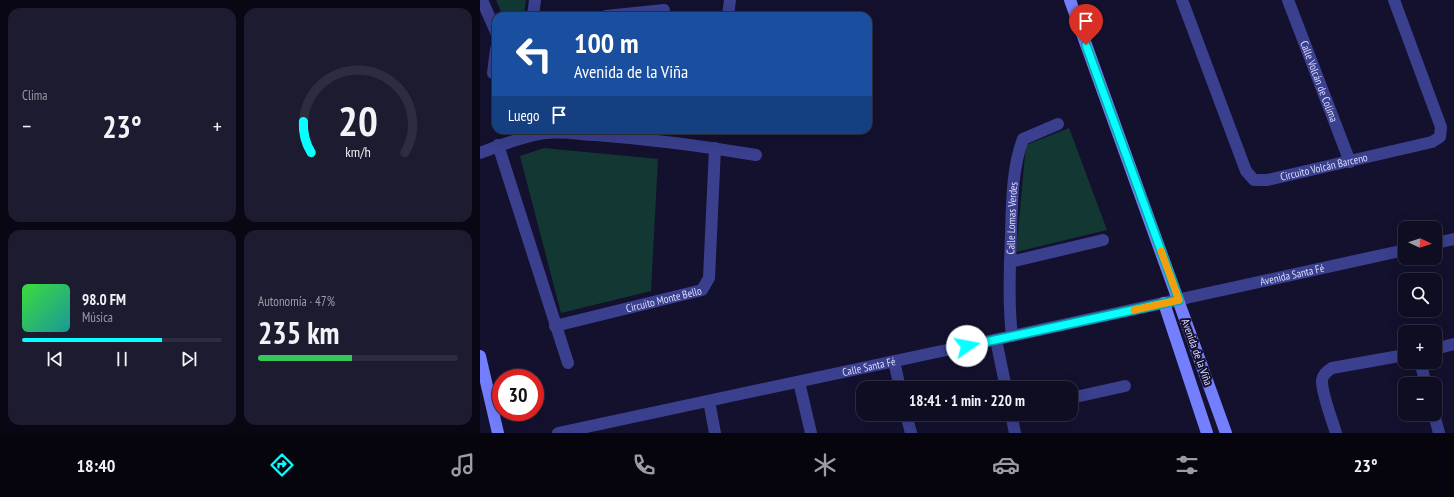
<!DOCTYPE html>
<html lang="es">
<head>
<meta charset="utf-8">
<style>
	:root { --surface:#0e0d22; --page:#1c1b2f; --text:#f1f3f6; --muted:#9b9ca5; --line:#2e2d40; --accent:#09ffff }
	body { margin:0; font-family:"PT Sans Narrow",sans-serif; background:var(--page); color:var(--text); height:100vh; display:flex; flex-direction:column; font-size:15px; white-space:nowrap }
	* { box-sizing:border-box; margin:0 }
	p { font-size:13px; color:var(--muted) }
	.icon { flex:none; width:22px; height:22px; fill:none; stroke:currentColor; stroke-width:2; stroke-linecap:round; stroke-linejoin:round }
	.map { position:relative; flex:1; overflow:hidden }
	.side { display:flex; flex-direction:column; gap:8px; padding:8px; background:#080713; width:480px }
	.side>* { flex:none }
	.top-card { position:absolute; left:12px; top:12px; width:380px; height:122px; border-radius:12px; box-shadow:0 4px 16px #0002,0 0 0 1px var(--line); background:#1a4fa0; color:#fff; overflow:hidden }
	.needle { width:26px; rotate:94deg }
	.controls { position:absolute; left:918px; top:221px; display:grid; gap:8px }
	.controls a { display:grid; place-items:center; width:44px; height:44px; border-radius:8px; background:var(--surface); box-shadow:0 4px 16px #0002,0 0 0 1px var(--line); font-size:20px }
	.speed { position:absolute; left:12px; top:369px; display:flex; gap:8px; font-size:20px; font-weight:700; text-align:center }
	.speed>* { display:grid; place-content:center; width:52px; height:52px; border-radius:50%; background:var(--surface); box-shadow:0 4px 16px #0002,0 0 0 1px var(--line); line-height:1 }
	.speed .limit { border:6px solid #d22; background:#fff; color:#111 }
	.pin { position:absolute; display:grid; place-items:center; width:34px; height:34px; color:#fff; margin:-41px -17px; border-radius:50% 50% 50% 0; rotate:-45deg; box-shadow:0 0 4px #0007 }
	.pin .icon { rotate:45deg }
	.me { position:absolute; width:44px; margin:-22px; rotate:78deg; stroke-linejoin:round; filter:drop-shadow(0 0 3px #0008) }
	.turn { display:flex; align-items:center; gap:14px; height:84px; padding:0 16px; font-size:18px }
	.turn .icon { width:52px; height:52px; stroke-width:2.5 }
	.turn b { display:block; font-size:28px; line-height:34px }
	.then { display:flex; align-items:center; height:38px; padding:0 16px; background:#0003; gap:8px; font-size:15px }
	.big { font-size:30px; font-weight:700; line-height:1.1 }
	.side .tile { flex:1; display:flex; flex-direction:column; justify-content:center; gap:6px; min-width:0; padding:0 14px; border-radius:12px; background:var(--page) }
	.side .dial { align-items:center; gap:0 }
	.dial svg { height:104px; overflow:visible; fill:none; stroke:var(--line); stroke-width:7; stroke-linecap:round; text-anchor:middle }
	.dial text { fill:var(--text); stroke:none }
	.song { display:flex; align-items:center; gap:12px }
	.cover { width:48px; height:48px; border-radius:6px; background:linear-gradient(135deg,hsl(120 70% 55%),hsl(180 70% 35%)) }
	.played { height:4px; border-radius:2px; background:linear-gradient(90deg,var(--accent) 70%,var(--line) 70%) }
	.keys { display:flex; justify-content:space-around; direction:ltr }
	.heat { display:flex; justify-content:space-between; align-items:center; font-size:22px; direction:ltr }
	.charge { height:6px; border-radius:3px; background:linear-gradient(90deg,#34c759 47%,var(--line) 0) }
	.side .tiles { flex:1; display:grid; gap:8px; grid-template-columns:repeat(2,1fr) }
	.trip { position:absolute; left:376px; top:381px; width:222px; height:40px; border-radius:12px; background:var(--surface); box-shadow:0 4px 16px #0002,0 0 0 1px var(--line); font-weight:700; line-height:40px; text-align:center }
	.tab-bar { display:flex; height:64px; justify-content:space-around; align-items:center; background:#06050e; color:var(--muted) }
	.tab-bar .icon { width:28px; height:28px }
	.tab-bar .selected { color:var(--accent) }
	.tab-bar b { font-size:18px; color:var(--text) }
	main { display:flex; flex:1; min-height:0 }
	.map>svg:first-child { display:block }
	.green { fill:#133833 }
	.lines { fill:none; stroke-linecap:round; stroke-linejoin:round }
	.street { stroke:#3a3f8e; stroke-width:12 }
	.secondary { stroke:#747fff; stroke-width:12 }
	.route-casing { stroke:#06a6a6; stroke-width:10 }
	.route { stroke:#09ffff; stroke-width:7 }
	.slow { stroke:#f59e0b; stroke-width:7 }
	.labels { text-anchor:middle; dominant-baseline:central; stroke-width:4; stroke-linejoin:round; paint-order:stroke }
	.street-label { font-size:11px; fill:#deddff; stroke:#13112e }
</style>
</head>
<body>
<main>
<section class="side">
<div class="tiles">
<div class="tile"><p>Clima</p>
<div class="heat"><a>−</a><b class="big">23°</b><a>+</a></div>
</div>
<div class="tile dial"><svg viewBox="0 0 100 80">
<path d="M14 69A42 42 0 1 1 86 69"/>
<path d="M14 69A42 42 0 0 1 8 45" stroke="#09ffff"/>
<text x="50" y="56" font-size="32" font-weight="700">20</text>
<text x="50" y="72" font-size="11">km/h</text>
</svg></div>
<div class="tile">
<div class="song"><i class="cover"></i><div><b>98.0 FM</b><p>Música</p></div></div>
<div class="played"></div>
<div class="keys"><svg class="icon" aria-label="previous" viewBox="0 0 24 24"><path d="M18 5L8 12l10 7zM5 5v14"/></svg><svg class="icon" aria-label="pause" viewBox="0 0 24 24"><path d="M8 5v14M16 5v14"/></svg><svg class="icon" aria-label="next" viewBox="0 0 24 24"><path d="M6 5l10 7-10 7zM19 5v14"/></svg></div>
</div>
<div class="tile"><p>Autonomía · 47%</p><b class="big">235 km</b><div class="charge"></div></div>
</div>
</section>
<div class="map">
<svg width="974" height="433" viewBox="0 0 974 433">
	<rect width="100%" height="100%" fill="#13112e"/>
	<!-- green -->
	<g class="green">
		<path d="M16,0H46L44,15L23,16Z"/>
		<path d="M589,128L627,230L536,252L546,145Z"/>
		<path d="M64,148L178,159L171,291L81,313L40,156Z"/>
	</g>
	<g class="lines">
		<!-- street -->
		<g class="street">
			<path d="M2,0L16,32"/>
			<path id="s1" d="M702,0L766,171L774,180H787L952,142L960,137L961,127L914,0"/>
			<path id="s2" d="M808,0L870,162"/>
			<path d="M53,16L55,0"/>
			<path d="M126,16L184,10"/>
			<path d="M248,16L250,0"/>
			<path d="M13,73L16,49"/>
			<path d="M18,145L88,363"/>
			<path d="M0,153C18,146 36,139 55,135C74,130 96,134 115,135C169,139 223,146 276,155"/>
			<path d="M955,243L974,239"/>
			<path d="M530,262L623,240"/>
			<path id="s3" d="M75,326L222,290L229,278L235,148"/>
			<path id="s4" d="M532,336C528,302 530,267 531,233C532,202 532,168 543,139L578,124"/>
			<path d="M516,340L526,388"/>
			<path d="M955,349L974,344"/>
			<path d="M414,361L420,388"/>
			<path d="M940,362L946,384"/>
			<path d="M319,382L331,433"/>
			<path d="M591,398L645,386"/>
			<path d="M229,401L235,433"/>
			<path d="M426,414L431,433"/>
			<path d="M531,414L535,433"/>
			<path d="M954,414L959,433"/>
			<path id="s5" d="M78,433L532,336L925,250"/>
			<path d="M856,433C852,420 841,391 842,380C843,374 847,371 852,368L925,355"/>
		</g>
		<!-- secondary -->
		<g class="secondary">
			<path d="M590,0L746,433"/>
			<path d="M684,303L727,433"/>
			<path d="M0,356L18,433"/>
		</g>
	</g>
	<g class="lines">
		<defs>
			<path id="route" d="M487,346L699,300L606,45"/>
		</defs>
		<!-- route casing -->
		<use href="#route" class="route-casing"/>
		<!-- route -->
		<use href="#route" class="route"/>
		<!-- slow -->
		<path class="slow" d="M654,310L699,300L681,251"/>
	</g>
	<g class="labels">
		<!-- street labels -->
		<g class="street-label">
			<text stroke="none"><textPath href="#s2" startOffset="87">Calle Volcán de Colima</textPath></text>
			<text stroke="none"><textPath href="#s1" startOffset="266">Circuito Volcán Barceno</textPath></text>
			<text stroke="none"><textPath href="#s4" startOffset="118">Calle Lomas Verdes</textPath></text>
			<text stroke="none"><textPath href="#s5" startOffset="751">Avenida Santa Fé</textPath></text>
			<text stroke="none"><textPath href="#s3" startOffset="112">Circuito Monte Bello</textPath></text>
			<text transform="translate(717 352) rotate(70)">Avenida de la Viña</text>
			<text stroke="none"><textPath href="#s5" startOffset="318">Calle Santa Fé</textPath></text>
		</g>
	</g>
</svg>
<div class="controls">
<a><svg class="needle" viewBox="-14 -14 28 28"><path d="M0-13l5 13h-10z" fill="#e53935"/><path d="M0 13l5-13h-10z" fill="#9b9ca5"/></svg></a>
<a><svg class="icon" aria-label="search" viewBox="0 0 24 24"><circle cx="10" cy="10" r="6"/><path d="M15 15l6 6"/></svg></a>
<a>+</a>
<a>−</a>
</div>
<div class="speed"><div class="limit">30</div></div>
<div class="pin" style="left:606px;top:45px;background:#d93025"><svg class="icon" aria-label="arrive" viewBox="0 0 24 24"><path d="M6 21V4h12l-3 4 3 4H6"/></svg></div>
<svg class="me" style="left:487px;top:346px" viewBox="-20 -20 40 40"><circle r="19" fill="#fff"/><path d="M0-13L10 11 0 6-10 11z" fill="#09ffff"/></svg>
<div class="trip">18:41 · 1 min · 220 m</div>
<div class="top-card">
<div class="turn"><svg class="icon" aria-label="left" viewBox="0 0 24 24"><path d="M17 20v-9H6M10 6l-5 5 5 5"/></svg><div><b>100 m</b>Avenida de la Viña</div></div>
<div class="then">Luego<svg class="icon" aria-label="arrive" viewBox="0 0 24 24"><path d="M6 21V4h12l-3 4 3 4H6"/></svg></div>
</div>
</div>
</main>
<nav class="tab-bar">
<b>18:40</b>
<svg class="icon selected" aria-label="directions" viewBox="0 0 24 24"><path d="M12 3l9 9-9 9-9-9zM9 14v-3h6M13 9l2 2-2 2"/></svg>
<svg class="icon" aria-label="music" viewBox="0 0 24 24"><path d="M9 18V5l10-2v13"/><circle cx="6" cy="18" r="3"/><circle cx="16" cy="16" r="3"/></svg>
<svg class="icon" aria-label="phone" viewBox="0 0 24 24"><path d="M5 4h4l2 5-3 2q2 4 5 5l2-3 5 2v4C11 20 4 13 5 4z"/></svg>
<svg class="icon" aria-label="climate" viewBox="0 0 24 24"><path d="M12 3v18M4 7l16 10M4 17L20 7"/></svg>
<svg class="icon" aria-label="car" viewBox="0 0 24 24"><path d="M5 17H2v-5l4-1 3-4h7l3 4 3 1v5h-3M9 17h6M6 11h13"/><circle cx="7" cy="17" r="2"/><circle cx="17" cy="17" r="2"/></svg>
<svg class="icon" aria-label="filters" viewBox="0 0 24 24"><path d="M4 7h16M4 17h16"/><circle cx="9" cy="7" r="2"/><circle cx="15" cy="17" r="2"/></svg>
<b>23°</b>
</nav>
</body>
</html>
